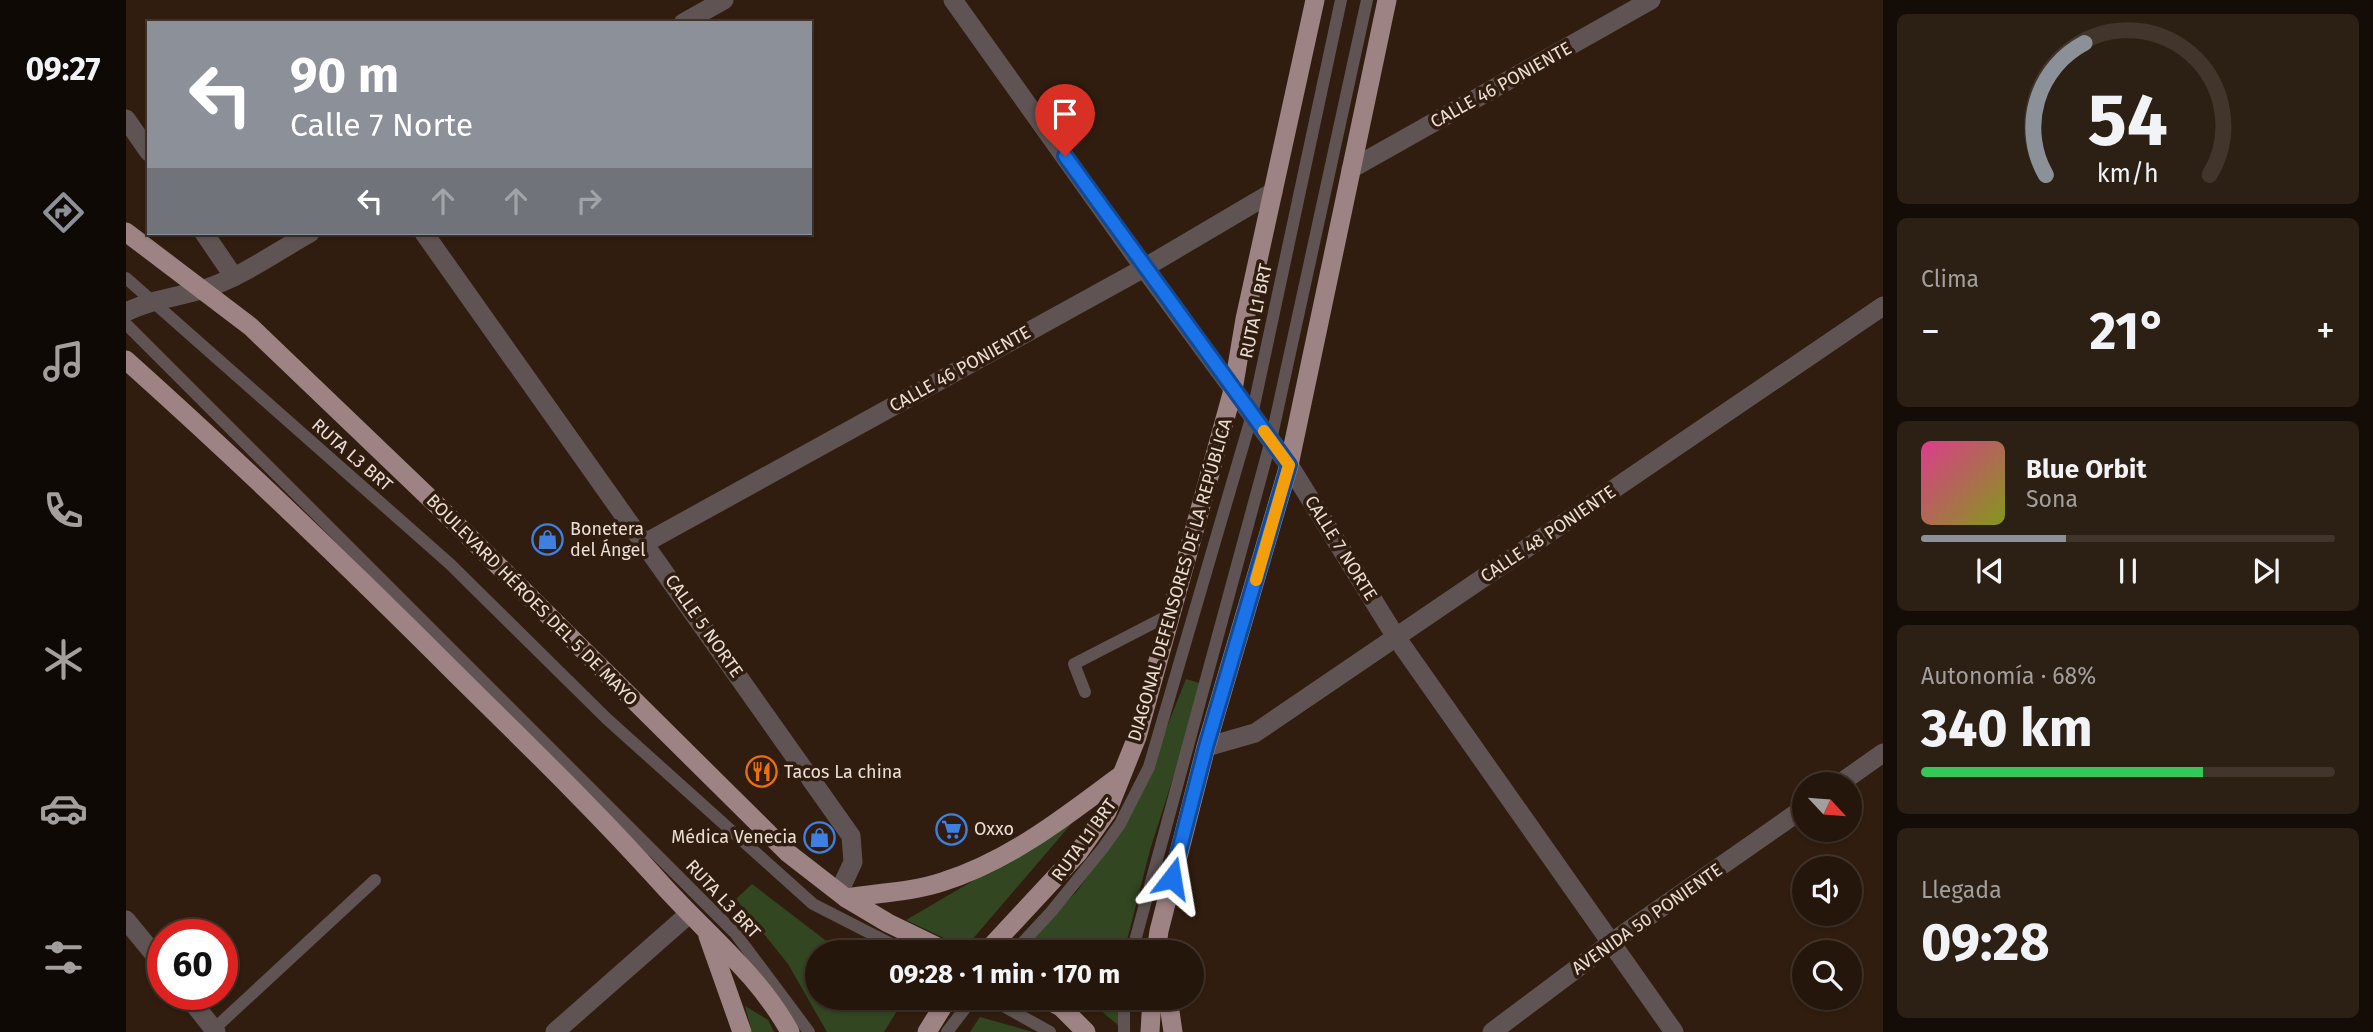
<!DOCTYPE html>
<html lang="es">
<head>
<meta charset="utf-8">
<style>
	:root { --surface:#24160b; --page:#2c1f14; --text:#f1f3f6; --muted:#a39f9d; --line:#41352c; --accent:#8c9099 }
	body { margin:0; font-family:"Fira Sans",sans-serif; background:var(--page); color:var(--text); height:100vh; display:flex; flex-direction:column; font-size:26px; white-space:nowrap }
	* { box-sizing:border-box; margin:0 }
	p { font-size:23px; color:var(--muted) }
	.icon { flex:none; width:38px; height:38px; fill:none; stroke:currentColor; stroke-width:2; stroke-linecap:round; stroke-linejoin:round }
	.map { position:relative; flex:1; overflow:hidden }
	.panel { display:flex; flex-direction:column; gap:14px; padding:14px; background:#140c06; width:490px }
	.panel>* { flex:none }
	.hud { position:absolute; left:21px; top:21px; width:665px; height:214px; border-radius:0px; box-shadow:0 2px 5px #0004,0 0 0 2px var(--line); background:#8c9099; color:#fff; overflow:hidden }
	.needle { width:46px; rotate:116deg }
	.buttons { position:absolute; left:1666px; top:772px; display:grid; gap:14px }
	.buttons a { display:grid; place-items:center; width:70px; height:70px; border-radius:50%; background:var(--surface); box-shadow:0 2px 5px #0004,0 0 0 2px var(--line); font-size:35px }
	.speed { position:absolute; left:21px; top:919px; display:flex; gap:14px; font-size:35px; font-weight:700; text-align:center }
	.speed>* { display:grid; place-content:center; width:91px; height:91px; border-radius:50%; background:var(--surface); box-shadow:0 2px 5px #0004,0 0 0 2px var(--line); line-height:1 }
	.speed .limit { border:10px solid #d22; background:#fff; color:#111 }
	.pin { position:absolute; display:grid; place-items:center; width:60px; height:60px; color:#fff; margin:-72px -30px; border-radius:50% 50% 50% 0; rotate:-45deg; box-shadow:0 0 7px #0007 }
	.pin .icon { rotate:45deg }
	.me { position:absolute; width:77px; margin:-38px; rotate:14deg; stroke-linejoin:round; filter:drop-shadow(0 0 5px #0008) }
	.turn { display:flex; align-items:center; gap:24px; height:147px; padding:0 28px; font-size:32px }
	.turn .icon { width:91px; height:91px; stroke-width:2.5 }
	.turn b { display:block; font-size:49px; line-height:60px }
	.lanes { display:flex; align-items:center; height:66px; padding:0 28px; background:#0003; justify-content:center; gap:35px; direction:ltr }
	.lanes .off { opacity:.35 }
	.big { font-size:52px; font-weight:700; line-height:1.1 }
	.panel .card { flex:1; display:flex; flex-direction:column; justify-content:center; gap:10px; min-width:0; padding:0 24px; border-radius:10px; background:var(--page) }
	.panel .dial { align-items:center; gap:0 }
	.dial svg { height:182px; overflow:visible; fill:none; stroke:var(--line); stroke-width:7; stroke-linecap:round; text-anchor:middle }
	.dial text { fill:var(--text); stroke:none }
	.song { display:flex; align-items:center; gap:21px }
	.cover { width:84px; height:84px; border-radius:10px; background:linear-gradient(135deg,hsl(330 70% 55%),hsl(70 70% 35%)) }
	.played { height:7px; border-radius:4px; background:linear-gradient(90deg,var(--accent) 35%,var(--line) 35%) }
	.keys { display:flex; justify-content:space-around; direction:ltr }
	.heat { display:flex; justify-content:space-between; align-items:center; font-size:38px; direction:ltr }
	.charge { height:10px; border-radius:5px; background:linear-gradient(90deg,#34c759 68%,var(--line) 0) }
	.trip { position:absolute; left:679px; top:940px; width:399px; height:70px; border-radius:35px; background:var(--surface); box-shadow:0 2px 5px #0004,0 0 0 2px var(--line); font-weight:700; line-height:70px; text-align:center }
	main { display:flex; flex:1; min-height:0 }
	.tabs { display:flex; flex-direction:column; width:126px; justify-content:space-around; align-items:center; background:#0e0904; color:var(--muted) }
	.tabs .icon { width:49px; height:49px }
	.tabs .selected { color:var(--accent) }
	.tabs b { font-size:32px; color:var(--text) }
	.map>svg:first-child { display:block }
	.green { fill:#324621 }
	.lines { fill:none; stroke-linecap:round; stroke-linejoin:round }
	.service { stroke:#605353; stroke-width:12 }
	.minor { stroke:#605353; stroke-width:19 }
	.primary { stroke:#9d8383; stroke-width:19 }
	.route-casing { stroke:#114b97; stroke-width:18 }
	.route { stroke:#1a73e8; stroke-width:12 }
	.slow { stroke:#f59e0b; stroke-width:12 }
	.labels { text-anchor:middle; dominant-baseline:central; stroke-width:7; stroke-linejoin:round; paint-order:stroke }
	.street-label { font-size:18px; fill:#ebded5; stroke:#301d0f }
	.poi-label { font-size:18px; fill:#ebded5; stroke:#301d0f; text-anchor:start }
</style>
</head>
<body>
<main>
<nav class="tabs">
<b>09:27</b>
<svg class="icon selected" aria-label="directions" viewBox="0 0 24 24"><path d="M12 3l9 9-9 9-9-9zM9 14v-3h6M13 9l2 2-2 2"/></svg>
<svg class="icon" aria-label="music" viewBox="0 0 24 24"><path d="M9 18V5l10-2v13"/><circle cx="6" cy="18" r="3"/><circle cx="16" cy="16" r="3"/></svg>
<svg class="icon" aria-label="phone" viewBox="0 0 24 24"><path d="M5 4h4l2 5-3 2q2 4 5 5l2-3 5 2v4C11 20 4 13 5 4z"/></svg>
<svg class="icon" aria-label="climate" viewBox="0 0 24 24"><path d="M12 3v18M4 7l16 10M4 17L20 7"/></svg>
<svg class="icon" aria-label="car" viewBox="0 0 24 24"><path d="M5 17H2v-5l4-1 3-4h7l3 4 3 1v5h-3M9 17h6M6 11h13"/><circle cx="7" cy="17" r="2"/><circle cx="17" cy="17" r="2"/></svg>
<svg class="icon" aria-label="filters" viewBox="0 0 24 24"><path d="M4 7h16M4 17h16"/><circle cx="9" cy="7" r="2"/><circle cx="15" cy="17" r="2"/></svg>
</nav>
<div class="map">
<svg width="1757" height="1032" viewBox="0 0 1757 1032">
	<rect width="100%" height="100%" fill="#301d0f"/>
	<!-- green -->
	<g class="green">
		<path d="M1060,679L1077,684L1024,850L998,952H893L952,890L1009,807Z"/>
		<path d="M946,823L839,948L780,920Z"/>
		<path d="M626,884L699,940L726,952H691V998H779L758,1032H701L662,964L610,899Z"/>
		<path d="M960,998H993V1026Z"/>
		<path d="M619,1006L642,1020L648,1032H626Z"/>
		<path d="M854,1017L907,1032H844Z"/>
	</g>
	<g class="lines">
		<!-- service -->
		<g class="service">
			<path d="M0,278L324,564L481,719L687,904L781,952"/>
			<path d="M0,324L609,933L683,1032"/>
			<path d="M959,692L948,664L1045,614"/>
			<path d="M888,952L925,912L977,848L994,824L1023,767L1126,415L1215,0"/>
			<path d="M1006,952L1145,440L1241,0"/>
			<path d="M863,998L924,1032"/>
			<path d="M88,1029L249,880"/>
			<path d="M821,1032L847,998"/>
			<path d="M998,1032V998"/>
		</g>
		<!-- minor -->
		<g class="minor">
			<path d="M827,0L1018,268L1163,465L1270,637L1548,1032"/>
			<path d="M557,23L598,0"/>
			<path d="M0,119L23,152"/>
			<path d="M1225,169L1525,0"/>
			<path d="M78,233L108,277"/>
			<path d="M298,233L725,836L727,862L713,892"/>
			<path d="M0,312C29,298 50,298 78,289C116,277 150,252 184,233"/>
			<path d="M519,543L1018,268L1147,192"/>
			<path d="M1080,747L1129,733L1757,306"/>
			<path d="M1713,784L1757,753"/>
			<path d="M0,920L37,965"/>
			<path d="M60,994L90,1032"/>
			<path d="M429,1032L563,914"/>
			<path d="M1366,1032L1486,942L1678,808"/>
		</g>
		<!-- primary -->
		<g class="primary">
			<path d="M0,232L125,327L313,507L662,853L720,898L762,923L822,952"/>
			<path d="M0,360C114,462 225,569 333,677C401,744 469,810 533,881C577,931 632,973 664,1032"/>
			<path d="M720,898C751,893 786,892 816,882C883,861 939,817 995,775"/>
			<path d="M582,936L616,1032"/>
			<path d="M860,952L952,853L981,812L1011,737L1107,390L1119,319L1189,0"/>
			<path d="M1030,952L1033,931L1080,747L1163,465L1261,0"/>
			<path d="M918,998L935,1007L960,1032"/>
			<path d="M1042,998L1047,1032"/>
			<path d="M801,1032L822,998"/>
			<path d="M1024,1032L1026,998"/>
		</g>
	</g>
	<g class="lines">
		<defs>
			<path id="route" d="M939,156L1163,465L1080,747L1046,878"/>
		</defs>
		<!-- route casing -->
		<use href="#route" class="route-casing"/>
		<!-- route -->
		<use href="#route" class="route"/>
		<!-- slow -->
		<path class="slow" d="M1130,580L1163,465L1138,431"/>
	</g>
	<!-- icons -->
	<defs>
		<symbol id="shop-ring" viewBox="-11 -11 22 22"><circle r="9.5" fill="#301d0f" stroke="#3f7fe0" stroke-width="1.5"/><path d="M-5-2.5h2.3a2.7 3.5 0 0 1 5.4 0H5L5.5 6h-11ZM-1.5-2.5h3a1.5 2.3 0 0 0-3 0Z" fill="#3f7fe0"/></symbol>
		<symbol id="restaurant-ring" viewBox="-11 -11 22 22"><circle r="9.5" fill="#301d0f" stroke="#e8710a" stroke-width="1.5"/><path d="M-5-6h1v4h1v-4h1v4h1v-4h1v5L-1.5 .5V6h-2V.5L-5-1ZM5-6V6H3V1.5H1.5Q1.5-4 5-6Z" fill="#e8710a"/></symbol>
		<symbol id="supermarket-ring" viewBox="-11 -11 22 22"><circle r="9.5" fill="#301d0f" stroke="#3f7fe0" stroke-width="1.5"/><path d="M-6-5.5h2.5l.6 2H6L4.5 2H-2.5L-4.4-4H-6ZM-1.5 3.2a1.3 1.3 0 1 0 .1 0ZM3 3.2a1.3 1.3 0 1 0 .1 0Z" fill="#3f7fe0"/></symbol>
	</defs>
	<g fill-rule="evenodd">
		<use href="#shop-ring" x="404" y="522" width="35" height="35"/>
		<use href="#restaurant-ring" x="618" y="754" width="35" height="35"/>
		<use href="#supermarket-ring" x="808" y="812" width="35" height="35"/>
		<use href="#shop-ring" x="676" y="820" width="35" height="35"/>
	</g>
	<g class="labels">
		<!-- street labels -->
		<g class="street-label">
			<text transform="translate(1375 85) rotate(-29)">CALLE 46 PONIENTE</text>
			<text transform="translate(1130 311) rotate(-78)">RUTA L1 BRT</text>
			<text transform="translate(834 369) rotate(-29)">CALLE 46 PONIENTE</text>
			<text transform="translate(226 455) rotate(41)">RUTA L3 BRT</text>
			<text transform="translate(1422 534) rotate(-34)">CALLE 48 PONIENTE</text>
			<text transform="translate(1215 548) rotate(58)">CALLE 7 NORTE</text>
			<text transform="translate(1054 580) rotate(-74)">DIAGONAL DEFENSORES DE LA REPÚBLICA</text>
			<text transform="translate(406 600) rotate(45)">BOULEVARD HÉROES DEL 5 DE MAYO</text>
			<text transform="translate(578 626) rotate(55)">CALLE 5 NORTE</text>
			<text transform="translate(958 840) rotate(-54)">RUTA L1 BRT</text>
			<text transform="translate(597 899) rotate(47)">RUTA L3 BRT</text>
			<text transform="translate(1521 919) rotate(-35)">AVENIDA 50 PONIENTE</text>
		</g>
		<!-- poi labels -->
		<g class="poi-label">
			<text x="444" y="529">Bonetera<tspan x="444" dy="21">del Ángel</tspan></text>
			<text x="658" y="772">Tacos La china</text>
			<text x="848" y="829">Oxxo</text>
			<text x="671" y="837" text-anchor="end">Médica Venecia</text>
		</g>
	</g>
</svg>
<div class="buttons">
<a><svg class="needle" viewBox="-14 -14 28 28"><path d="M0-13l5 13h-10z" fill="#e53935"/><path d="M0 13l5-13h-10z" fill="#a39f9d"/></svg></a>
<a><svg class="icon" aria-label="sound" viewBox="0 0 24 24"><path d="M4 9h4l5-4v14l-5-4H4zM17 9q2 3 0 6"/></svg></a>
<a><svg class="icon" aria-label="search" viewBox="0 0 24 24"><circle cx="10" cy="10" r="6"/><path d="M15 15l6 6"/></svg></a>
</div>
<div class="speed"><div class="limit">60</div></div>
<div class="pin" style="left:939px;top:156px;background:#d93025"><svg class="icon" aria-label="arrive" viewBox="0 0 24 24"><path d="M6 21V4h12l-3 4 3 4H6"/></svg></div>
<svg class="me" style="left:1046px;top:878px" viewBox="-20 -20 40 40"><path d="M0-17L14 15 0 8-14 15z" fill="#1a73e8" stroke="#fff" stroke-width="4"/></svg>
<div class="trip">09:28 · 1 min · 170 m</div>
<div class="hud">
<div class="turn"><svg class="icon" aria-label="left" viewBox="0 0 24 24"><path d="M17 20v-9H6M10 6l-5 5 5 5"/></svg><div><b>90 m</b>Calle 7 Norte</div></div>
<div class="lanes"><svg class="icon" aria-label="left" viewBox="0 0 24 24"><path d="M17 20v-9H6M10 6l-5 5 5 5"/></svg><svg class="icon off" aria-label="ahead" viewBox="0 0 24 24"><path d="M12 20V5M6 11l6-6 6 6"/></svg><svg class="icon off" aria-label="ahead" viewBox="0 0 24 24"><path d="M12 20V5M6 11l6-6 6 6"/></svg><svg class="icon off" aria-label="right" viewBox="0 0 24 24"><path d="M7 20v-9h11M14 6l5 5-5 5"/></svg></div>
</div>
</div>
<section class="panel">
<div class="card dial"><svg viewBox="0 0 100 80">
<path d="M14 69A42 42 0 1 1 86 69"/>
<path d="M14 69A42 42 0 0 1 31 11" stroke="#8c9099"/>
<text x="50" y="56" font-size="32" font-weight="700">54</text>
<text x="50" y="72" font-size="11">km/h</text>
</svg></div>
<div class="card"><p>Clima</p>
<div class="heat"><a>−</a><b class="big">21°</b><a>+</a></div>
</div>
<div class="card">
<div class="song"><i class="cover"></i><div><b>Blue Orbit</b><p>Sona</p></div></div>
<div class="played"></div>
<div class="keys"><svg class="icon" aria-label="previous" viewBox="0 0 24 24"><path d="M18 5L8 12l10 7zM5 5v14"/></svg><svg class="icon" aria-label="pause" viewBox="0 0 24 24"><path d="M8 5v14M16 5v14"/></svg><svg class="icon" aria-label="next" viewBox="0 0 24 24"><path d="M6 5l10 7-10 7zM19 5v14"/></svg></div>
</div>
<div class="card"><p>Autonomía · 68%</p><b class="big">340 km</b><div class="charge"></div></div>
<div class="card"><p>Llegada</p><b class="big">09:28</b></div>
</section>
</main>
</body>
</html>
